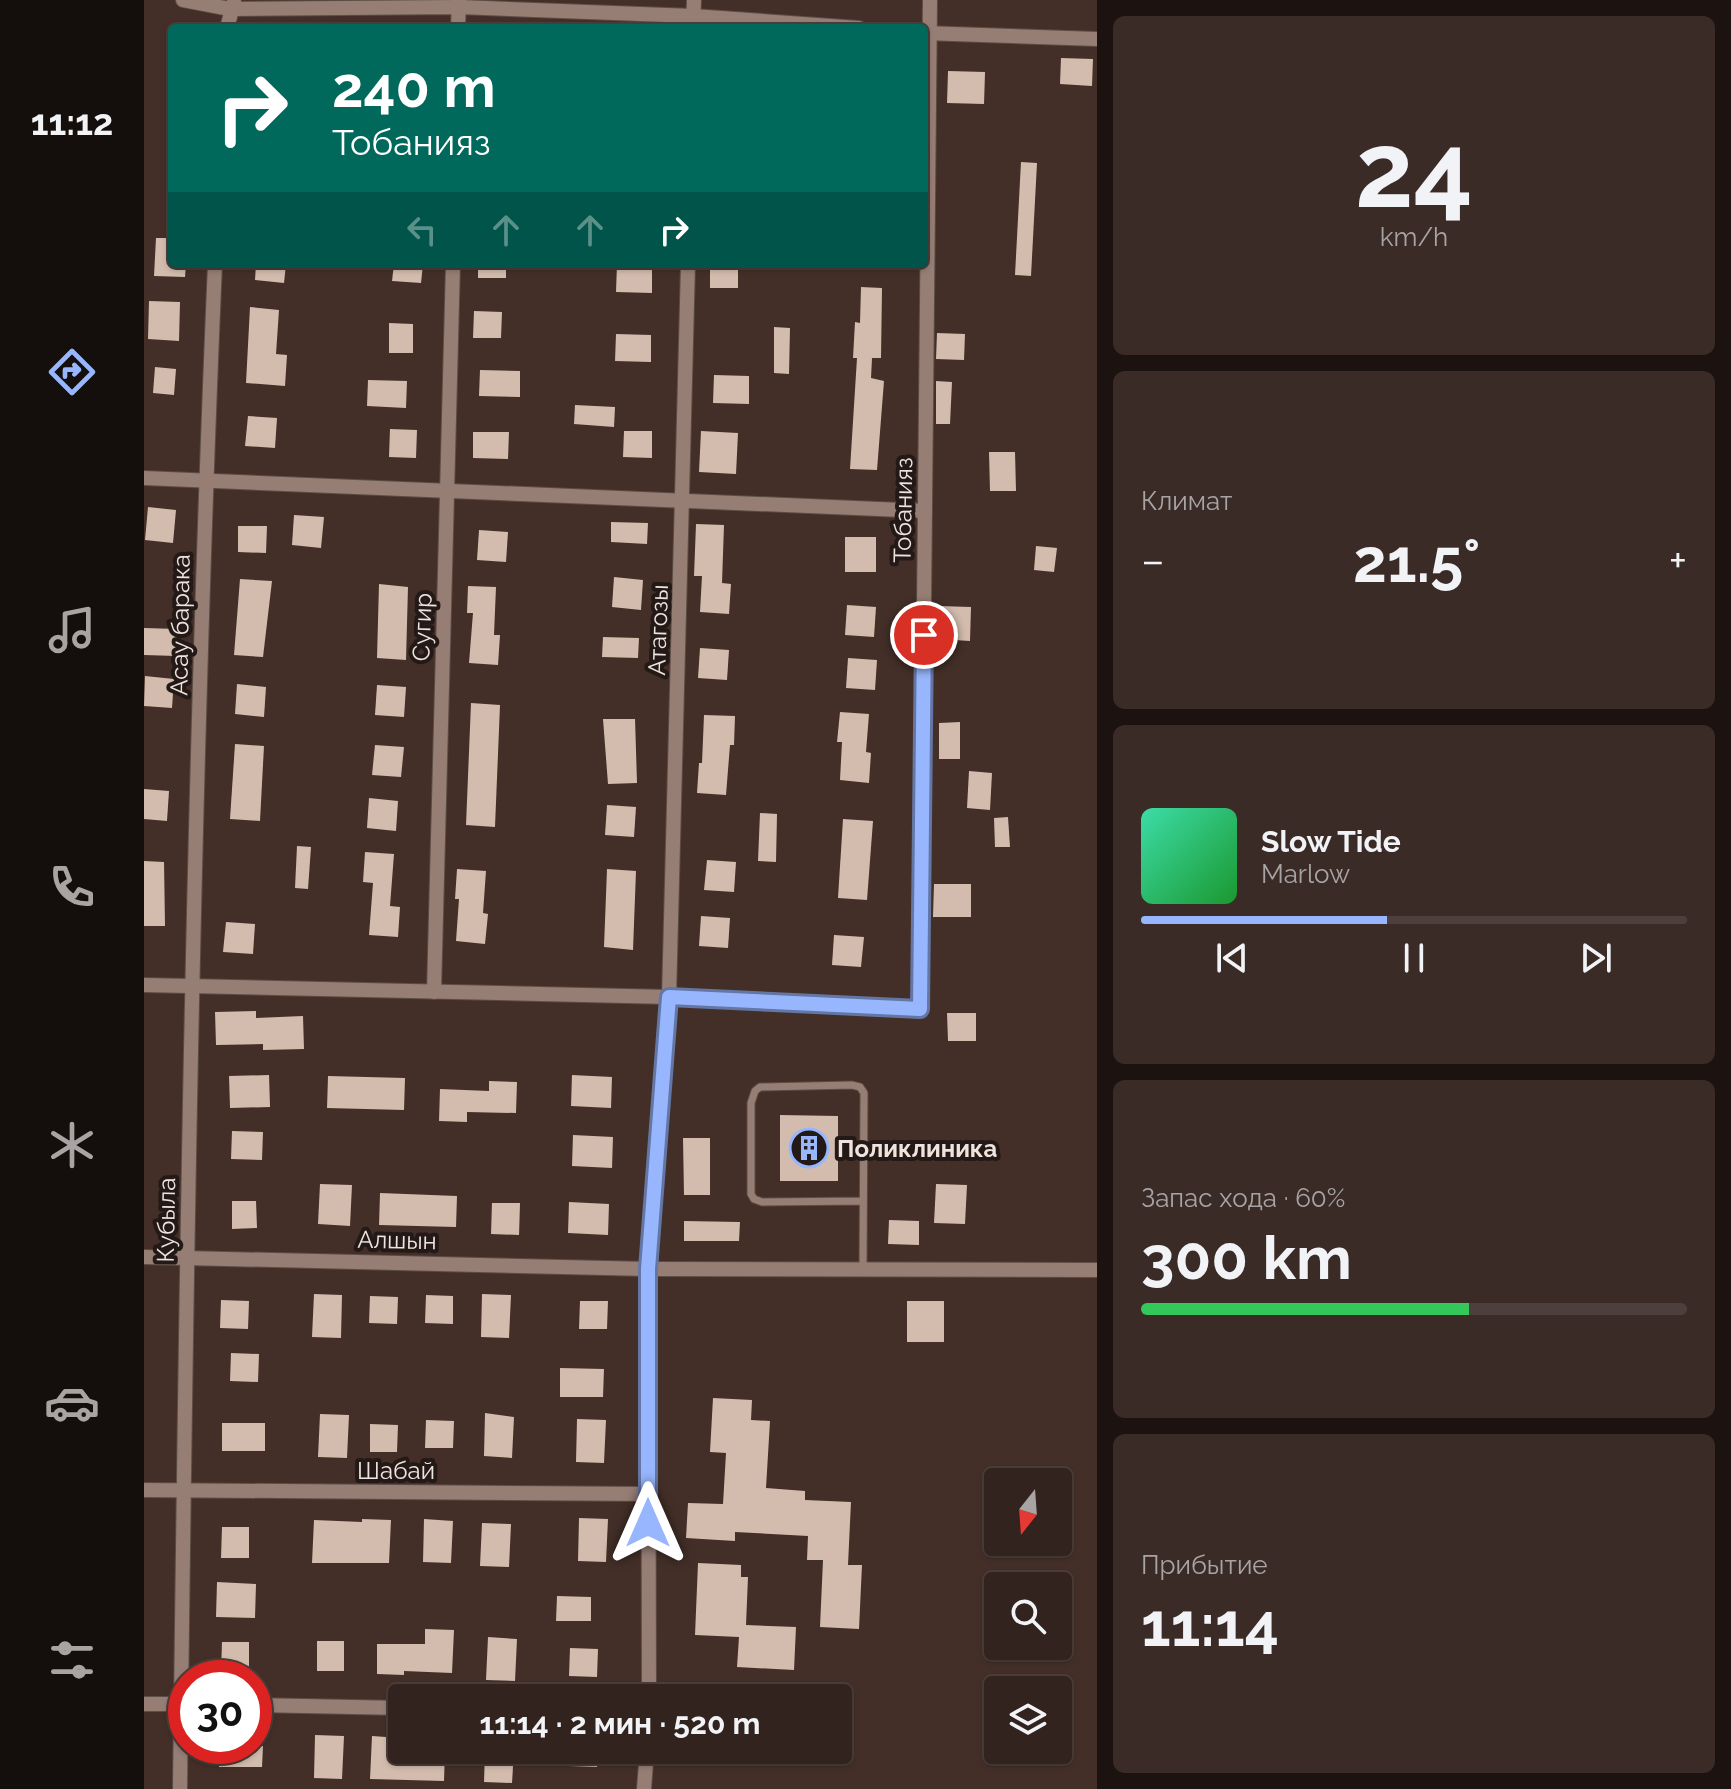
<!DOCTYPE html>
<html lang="ru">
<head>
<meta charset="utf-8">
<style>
	:root { --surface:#32231e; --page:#3a2b27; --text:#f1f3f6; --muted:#a8a4a4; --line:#4d403c; --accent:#98b6fd }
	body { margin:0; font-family:Raleway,sans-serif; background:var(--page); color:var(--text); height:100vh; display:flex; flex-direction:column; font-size:30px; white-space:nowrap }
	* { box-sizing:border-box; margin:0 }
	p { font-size:26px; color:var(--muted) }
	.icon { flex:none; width:44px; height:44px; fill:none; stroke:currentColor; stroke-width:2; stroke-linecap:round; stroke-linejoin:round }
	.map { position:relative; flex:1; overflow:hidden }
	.side { display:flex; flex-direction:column; gap:16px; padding:16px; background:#1c1310; width:634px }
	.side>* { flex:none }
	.guide { position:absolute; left:24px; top:24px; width:760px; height:244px; border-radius:8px; box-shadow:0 2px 6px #0004,0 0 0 2px var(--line); background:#00695c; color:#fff; overflow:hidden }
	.needle { width:52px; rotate:197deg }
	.buttons { position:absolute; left:840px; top:1468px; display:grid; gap:16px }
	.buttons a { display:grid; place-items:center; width:88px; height:88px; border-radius:8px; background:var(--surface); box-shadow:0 2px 6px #0004,0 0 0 2px var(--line); font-size:40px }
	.speed { position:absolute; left:24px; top:1660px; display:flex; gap:16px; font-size:40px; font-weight:700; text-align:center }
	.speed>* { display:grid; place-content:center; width:104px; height:104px; border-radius:50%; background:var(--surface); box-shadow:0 2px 6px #0004,0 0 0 2px var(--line); line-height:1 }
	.speed .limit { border:12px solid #d22; background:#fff; color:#111 }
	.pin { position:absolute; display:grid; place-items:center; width:68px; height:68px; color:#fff; margin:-34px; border:4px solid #fff; border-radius:50%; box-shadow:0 2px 8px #0007 }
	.me { position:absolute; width:88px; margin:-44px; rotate:0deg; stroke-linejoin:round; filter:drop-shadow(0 0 6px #0008) }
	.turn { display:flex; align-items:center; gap:28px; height:168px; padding:0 32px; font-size:36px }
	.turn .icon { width:104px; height:104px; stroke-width:2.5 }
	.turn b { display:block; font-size:56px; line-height:68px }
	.lanes { display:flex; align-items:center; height:76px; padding:0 32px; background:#0003; justify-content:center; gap:40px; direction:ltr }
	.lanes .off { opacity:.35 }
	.big { font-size:60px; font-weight:700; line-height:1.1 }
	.side .tile { flex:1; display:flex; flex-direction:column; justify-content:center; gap:12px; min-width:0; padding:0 28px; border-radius:12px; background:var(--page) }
	.side .dial { align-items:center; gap:0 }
	.dial b { font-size:104px; line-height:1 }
	.song { display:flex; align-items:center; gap:24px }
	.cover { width:96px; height:96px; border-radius:12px; background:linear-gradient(135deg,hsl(160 70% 55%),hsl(130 70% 35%)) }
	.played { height:8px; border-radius:4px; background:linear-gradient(90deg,var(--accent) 45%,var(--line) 45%) }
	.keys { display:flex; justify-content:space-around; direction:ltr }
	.heat { display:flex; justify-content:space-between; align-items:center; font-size:44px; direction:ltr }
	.charge { height:12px; border-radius:6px; background:linear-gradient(90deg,#34c759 60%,var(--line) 0) }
	.trip { position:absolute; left:244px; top:1684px; width:464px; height:80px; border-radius:8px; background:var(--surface); box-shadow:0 2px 6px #0004,0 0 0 2px var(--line); font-weight:700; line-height:80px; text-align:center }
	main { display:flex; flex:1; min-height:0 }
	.tabs { display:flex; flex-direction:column; width:144px; justify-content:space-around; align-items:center; background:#140e0c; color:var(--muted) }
	.tabs .icon { width:56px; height:56px }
	.tabs .selected { color:var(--accent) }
	.tabs b { font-size:36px; color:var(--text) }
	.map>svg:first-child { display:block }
	.building { fill:#d3bcae }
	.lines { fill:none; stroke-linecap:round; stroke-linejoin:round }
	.service-casing { stroke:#5d4c46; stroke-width:9 }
	.minor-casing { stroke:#5d4c46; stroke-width:16 }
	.service { stroke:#967e75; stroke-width:7 }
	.minor { stroke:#967e75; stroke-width:14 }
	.route-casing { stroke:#6376a4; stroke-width:20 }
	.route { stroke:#98b6fd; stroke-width:14 }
	.labels { text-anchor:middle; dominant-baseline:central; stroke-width:8; stroke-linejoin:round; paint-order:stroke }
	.street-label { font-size:24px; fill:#f0e3de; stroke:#231916 }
	.poi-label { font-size:24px; font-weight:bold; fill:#f0e3de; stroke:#231916; text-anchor:start }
</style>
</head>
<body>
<main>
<nav class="tabs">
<b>11:12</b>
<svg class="icon selected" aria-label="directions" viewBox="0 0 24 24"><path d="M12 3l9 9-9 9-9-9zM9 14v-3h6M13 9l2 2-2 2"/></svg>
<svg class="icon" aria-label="music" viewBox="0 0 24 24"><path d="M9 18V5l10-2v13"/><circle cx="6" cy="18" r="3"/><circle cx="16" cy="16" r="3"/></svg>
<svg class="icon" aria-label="phone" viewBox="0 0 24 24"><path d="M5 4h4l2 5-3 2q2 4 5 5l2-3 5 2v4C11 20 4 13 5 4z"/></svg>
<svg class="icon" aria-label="climate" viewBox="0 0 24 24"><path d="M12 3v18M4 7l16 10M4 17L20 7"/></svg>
<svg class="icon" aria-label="car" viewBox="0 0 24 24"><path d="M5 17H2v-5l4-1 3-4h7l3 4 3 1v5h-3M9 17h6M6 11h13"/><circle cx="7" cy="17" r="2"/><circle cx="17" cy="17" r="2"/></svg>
<svg class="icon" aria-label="filters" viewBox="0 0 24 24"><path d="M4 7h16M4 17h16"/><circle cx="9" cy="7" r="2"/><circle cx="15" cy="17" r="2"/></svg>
</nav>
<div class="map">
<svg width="953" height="1789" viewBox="0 0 953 1789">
	<rect width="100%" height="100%" fill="#432f28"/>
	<!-- building -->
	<g class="building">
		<path d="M917,58L949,59L948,86L916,84Z"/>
		<path d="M804,71L841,72L840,104L803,103Z"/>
		<path d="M877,162L893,163L887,276L871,275Z"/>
		<path d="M12,238H28V264H42L41,277L10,276Z"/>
		<path d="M112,264H142L140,283L111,280Z"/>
		<path d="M250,264H279L277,283L248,281Z"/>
		<rect x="334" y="264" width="28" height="14"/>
		<path d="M473,264L508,265V293L472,292Z"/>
		<rect x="566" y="264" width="28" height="24"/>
		<path d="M717,287L738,288L737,358H728L727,378L740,381L733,470L706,469L713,358H709L711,322L716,323Z"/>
		<path d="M5,301L36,302L35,341L4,339Z"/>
		<path d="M106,307L135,310L132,354L143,355L141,386L102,383Z"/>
		<path d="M330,311L358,312L357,338H329Z"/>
		<path d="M245,323L269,324V353H245Z"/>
		<path d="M630,327L646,328L645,374L630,373Z"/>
		<path d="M793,333L821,334L820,360L792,359Z"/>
		<path d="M472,334L507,335V362L471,361Z"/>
		<path d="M11,367L32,369L30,395L9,393Z"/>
		<path d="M336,370L376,371V397L335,396Z"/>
		<path d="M570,375L605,376V404L569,403Z"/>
		<path d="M224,380L263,381L262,408L223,406Z"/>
		<path d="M792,381L808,382L806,424H792Z"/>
		<path d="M431,405L471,407L470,427L430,424Z"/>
		<path d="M104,416L133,418L131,448L101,446Z"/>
		<path d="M246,429L273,430L272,458L245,457Z"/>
		<path d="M480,431H508V458L479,457Z"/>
		<path d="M557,431L594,433L592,474L555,472Z"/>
		<path d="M329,432H365L364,459L329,458Z"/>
		<path d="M845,452H871L872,491H846Z"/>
		<path d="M4,507L32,510L29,543L1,540Z"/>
		<path d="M150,515L180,517L177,548L148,545Z"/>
		<path d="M467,522L504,523L503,544L467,542Z"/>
		<path d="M552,524L580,525L578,583L587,584L585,614L556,612L558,576H550Z"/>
		<path d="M94,526H123L122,553L94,552Z"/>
		<path d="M335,530L364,532L362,562L333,560Z"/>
		<rect x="701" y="537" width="31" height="35"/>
		<path d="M892,546L913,548L910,572L890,570Z"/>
		<path d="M470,577L499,580L497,610L468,607Z"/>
		<path d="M96,579L128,581L119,657L90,655Z"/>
		<path d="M235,584L264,587L262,660L233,658Z"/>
		<path d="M324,586L352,587L350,635H356L354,665L325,663L329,613H323Z"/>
		<path d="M703,605L732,607L730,637L701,635Z"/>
		<path d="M795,606L827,607L826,641L794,639Z"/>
		<path d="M0,628L33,629L32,656L0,655Z"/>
		<path d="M459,637L495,638L494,658L458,657Z"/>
		<path d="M556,648L585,650L583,680L554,678Z"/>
		<path d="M704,658L733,660L731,690L702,688Z"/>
		<path d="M1,676L30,679L28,708L0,706Z"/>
		<path d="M93,684L122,687L120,717L91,714Z"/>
		<path d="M233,685L262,687L260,717L231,715Z"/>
		<path d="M327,703L356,705L351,827L322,825Z"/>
		<path d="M696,712L725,714L722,752L727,753L725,783L696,780L698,742H693Z"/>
		<path d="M560,715L591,716L590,745H586L582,795L553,793L555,763H558Z"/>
		<path d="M459,719H491L493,783L464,784Z"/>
		<path d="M816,722V759H795V723Z"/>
		<path d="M91,744L120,746L116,821L86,819Z"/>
		<path d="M231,745L260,747L257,777L228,775Z"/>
		<path d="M825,771L848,773L846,810L823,808Z"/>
		<path d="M0,789L25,791L23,821L0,819Z"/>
		<path d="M225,798L254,801L252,831L223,828Z"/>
		<path d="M463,805L492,807L490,837L461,835Z"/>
		<path d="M616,813L633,814L632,862L614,861Z"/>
		<path d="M864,817L866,847H851L850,818Z"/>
		<path d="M699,819L729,821L723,900L694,898Z"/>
		<path d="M153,846L167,847L164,889L151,888Z"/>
		<path d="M221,852L250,854L246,906L256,907L254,937L225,935L229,883L219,882Z"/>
		<path d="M563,860L592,862L590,892L560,890Z"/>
		<path d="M0,861L20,862L21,926H0Z"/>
		<path d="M313,869L342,871L339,913L344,914L341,944L312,941L315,899H311Z"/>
		<path d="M463,869L492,871L489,950L460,947Z"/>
		<path d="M790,884H827V917H789Z"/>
		<path d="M557,916L586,918L584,948L555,946Z"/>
		<path d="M82,922L111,924L109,954L79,952Z"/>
		<path d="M690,935L720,937L717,967L688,965Z"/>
		<path d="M112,1011V1018L159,1016L160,1049L119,1050V1044L72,1045L71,1012Z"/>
		<path d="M803,1013H832V1041H804Z"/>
		<path d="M125,1075L126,1107L86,1108L85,1076Z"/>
		<path d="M428,1075L468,1077L467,1108L427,1106Z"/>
		<path d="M184,1076L261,1078L260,1110L183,1108Z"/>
		<path d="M345,1081L373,1082L372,1113L323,1112V1122L295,1121L296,1089L345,1091Z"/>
		<path d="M636,1115L694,1116V1181H636Z"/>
		<path d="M88,1131L119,1132L118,1160L87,1159Z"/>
		<path d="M429,1135L469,1137L468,1168L428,1166Z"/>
		<path d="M539,1138H566V1195H540Z"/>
		<path d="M176,1184L208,1185L206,1226L174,1224Z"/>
		<path d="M792,1184L823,1185L821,1224L790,1223Z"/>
		<path d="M236,1193L313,1196L312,1227L235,1225Z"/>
		<path d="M88,1201H112L113,1228L88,1229Z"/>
		<path d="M425,1202L465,1204L464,1235L424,1233Z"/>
		<path d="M348,1203H376L375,1235L347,1234Z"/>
		<path d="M745,1220L775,1221V1245L744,1244Z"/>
		<path d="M540,1221L596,1222L595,1241H540Z"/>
		<path d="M170,1294L198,1295L197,1338L168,1337Z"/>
		<path d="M338,1294L367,1295L365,1338L337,1337Z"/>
		<path d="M282,1295L309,1296V1324L281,1323Z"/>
		<path d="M226,1296L254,1297L253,1324L225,1323Z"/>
		<path d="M77,1300L105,1301L104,1329L76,1328Z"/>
		<path d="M436,1301H464L463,1329H435Z"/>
		<rect x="763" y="1301" width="37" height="41"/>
		<path d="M87,1353L115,1354L114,1382L86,1381Z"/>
		<path d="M416,1368L460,1369L459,1397H416Z"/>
		<path d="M569,1398L608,1400L607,1420L626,1421L622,1488L661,1491V1500L707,1502L704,1565H718L715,1629L676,1627L679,1560H663L664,1536L591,1532V1541L542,1538L544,1503L579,1504L582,1453L566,1452Z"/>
		<path d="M341,1413L370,1417L368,1458L340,1456Z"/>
		<path d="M176,1414L205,1415L203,1458L174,1457Z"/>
		<path d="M433,1419L462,1420L460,1463L432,1462Z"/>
		<path d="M282,1420L310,1421L309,1448H281Z"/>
		<rect x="78" y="1423" width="43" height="28"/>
		<path d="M226,1424L254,1425L253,1452H226Z"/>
		<path d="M435,1518L464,1519L462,1562L434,1561Z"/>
		<path d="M218,1519L247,1520L245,1563H168L170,1520L218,1522Z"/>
		<path d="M280,1519L309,1521L307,1563L279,1562Z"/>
		<path d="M338,1523L367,1524L365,1567L336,1566Z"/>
		<path d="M78,1527H105V1558H77Z"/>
		<path d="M554,1563L597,1565V1577H604L602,1625L652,1627L650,1670L593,1667L595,1637L551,1635Z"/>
		<path d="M73,1582L112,1584L111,1618L72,1617Z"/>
		<path d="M413,1596L447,1597V1621H412Z"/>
		<path d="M281,1629L310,1630L308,1673L260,1671V1675L233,1674V1644H281Z"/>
		<path d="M344,1637L373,1639L371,1681L342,1680Z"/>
		<rect x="173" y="1641" width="27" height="30"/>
		<path d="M78,1642H105V1672H77Z"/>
		<path d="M426,1648L454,1649L453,1677L425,1676Z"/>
		<path d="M171,1735L200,1736L198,1779L170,1778Z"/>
		<path d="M228,1736L256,1738V1750H301L300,1781L226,1779Z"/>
		<path d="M75,1746H119L118,1767H75Z"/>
		<path d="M341,1750H370L368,1783L340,1782Z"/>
		<path d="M426,1750H454L453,1767L425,1766Z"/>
	</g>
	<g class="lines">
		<defs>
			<path id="service" d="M719,1201L618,1202L610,1199L607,1194V1103L611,1091L616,1087L708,1085L716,1087L720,1093L719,1267"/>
			<g id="minor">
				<path d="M39,0L86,9L315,7L549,16L715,28"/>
				<path d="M83,28L90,2"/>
				<path d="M314,28L315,0"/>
				<path d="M549,28L550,0"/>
				<path d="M780,33L953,39"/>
				<path d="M0,478L781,511"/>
				<path d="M0,985L525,997L776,1009L786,0"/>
				<path d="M290,992L309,264"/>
				<path d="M0,1257L504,1269L953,1270"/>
				<path d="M0,1490L504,1494"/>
				<path d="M505,1698L504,1269L525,997L544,264"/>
				<path d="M0,1704H42"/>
				<path d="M110,1705L258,1708"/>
				<path d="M36,1789C42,1281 49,772 71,264"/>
				<path d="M500,1789L503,1750"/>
			</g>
		</defs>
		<!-- service casing -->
		<use href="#service" class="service-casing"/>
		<!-- minor casing -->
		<use href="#minor" class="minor-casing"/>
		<!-- service -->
		<use href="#service" class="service"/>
		<!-- minor -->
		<use href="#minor" class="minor"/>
	</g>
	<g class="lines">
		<defs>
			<path id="route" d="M504,1523V1269L525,997L776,1009L780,635"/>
		</defs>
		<!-- route casing -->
		<use href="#route" class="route-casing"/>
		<!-- route -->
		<use href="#route" class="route"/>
	</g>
	<!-- icons -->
	<defs>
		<symbol id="building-ring" viewBox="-11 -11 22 22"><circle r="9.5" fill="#231916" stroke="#98b6fd" stroke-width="1.5"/><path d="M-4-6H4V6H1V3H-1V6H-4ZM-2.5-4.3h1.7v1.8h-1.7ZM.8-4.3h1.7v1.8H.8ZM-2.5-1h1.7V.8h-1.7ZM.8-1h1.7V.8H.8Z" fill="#98b6fd"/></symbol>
	</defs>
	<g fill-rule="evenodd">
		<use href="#building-ring" x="643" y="1126" width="44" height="44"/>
	</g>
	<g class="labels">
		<!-- street labels -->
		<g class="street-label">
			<text transform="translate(759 510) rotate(-89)">Тобанияз</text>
			<text transform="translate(36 625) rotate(-89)">Асау барака</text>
			<text transform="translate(278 627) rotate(-88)">Сугир</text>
			<text transform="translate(514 630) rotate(-88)">Атагозы</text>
			<text transform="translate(22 1220) rotate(-89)">Кубыла</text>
			<text transform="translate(253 1240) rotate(1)">Алшын</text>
			<text x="252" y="1470">Шабай</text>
		</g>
		<!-- poi labels -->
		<g class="poi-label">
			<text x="693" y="1148">Поликлиника</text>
		</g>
	</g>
</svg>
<div class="buttons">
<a><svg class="needle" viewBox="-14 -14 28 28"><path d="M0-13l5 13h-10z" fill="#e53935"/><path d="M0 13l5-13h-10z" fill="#a8a4a4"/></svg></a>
<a><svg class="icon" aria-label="search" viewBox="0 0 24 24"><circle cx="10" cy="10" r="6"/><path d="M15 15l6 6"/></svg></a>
<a><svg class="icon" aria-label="layers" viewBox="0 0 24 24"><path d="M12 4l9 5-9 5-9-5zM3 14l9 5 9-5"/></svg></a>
</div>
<div class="speed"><div class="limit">30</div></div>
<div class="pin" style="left:780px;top:635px;background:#d93025"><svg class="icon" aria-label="arrive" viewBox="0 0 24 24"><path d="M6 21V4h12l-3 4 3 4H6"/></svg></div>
<svg class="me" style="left:504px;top:1523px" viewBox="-20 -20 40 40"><path d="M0-17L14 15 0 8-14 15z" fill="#98b6fd" stroke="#fff" stroke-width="4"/></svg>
<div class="trip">11:14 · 2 мин · 520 m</div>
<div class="guide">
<div class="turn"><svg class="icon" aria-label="right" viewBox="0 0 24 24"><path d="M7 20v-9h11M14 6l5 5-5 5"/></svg><div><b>240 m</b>Тобанияз</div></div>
<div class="lanes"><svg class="icon off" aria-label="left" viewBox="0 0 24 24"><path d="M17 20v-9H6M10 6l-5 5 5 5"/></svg><svg class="icon off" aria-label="ahead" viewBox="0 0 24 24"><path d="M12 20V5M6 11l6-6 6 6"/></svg><svg class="icon off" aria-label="ahead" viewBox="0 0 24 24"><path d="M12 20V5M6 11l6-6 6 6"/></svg><svg class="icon" aria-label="right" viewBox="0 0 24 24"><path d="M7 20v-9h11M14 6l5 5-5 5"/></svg></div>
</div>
</div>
<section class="side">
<div class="tile dial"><b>24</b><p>km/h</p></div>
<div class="tile"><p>Климат</p>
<div class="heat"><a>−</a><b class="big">21.5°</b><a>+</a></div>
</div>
<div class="tile">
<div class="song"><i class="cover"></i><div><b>Slow Tide</b><p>Marlow</p></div></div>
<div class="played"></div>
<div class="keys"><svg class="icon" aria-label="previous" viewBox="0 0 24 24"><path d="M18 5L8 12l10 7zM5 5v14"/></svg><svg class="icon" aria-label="pause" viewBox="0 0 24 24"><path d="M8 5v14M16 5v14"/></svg><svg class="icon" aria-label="next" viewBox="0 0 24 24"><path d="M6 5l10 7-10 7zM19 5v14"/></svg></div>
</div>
<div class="tile"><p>Запас хода · 60%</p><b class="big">300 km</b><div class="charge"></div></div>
<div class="tile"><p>Прибытие</p><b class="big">11:14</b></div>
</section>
</main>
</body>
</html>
